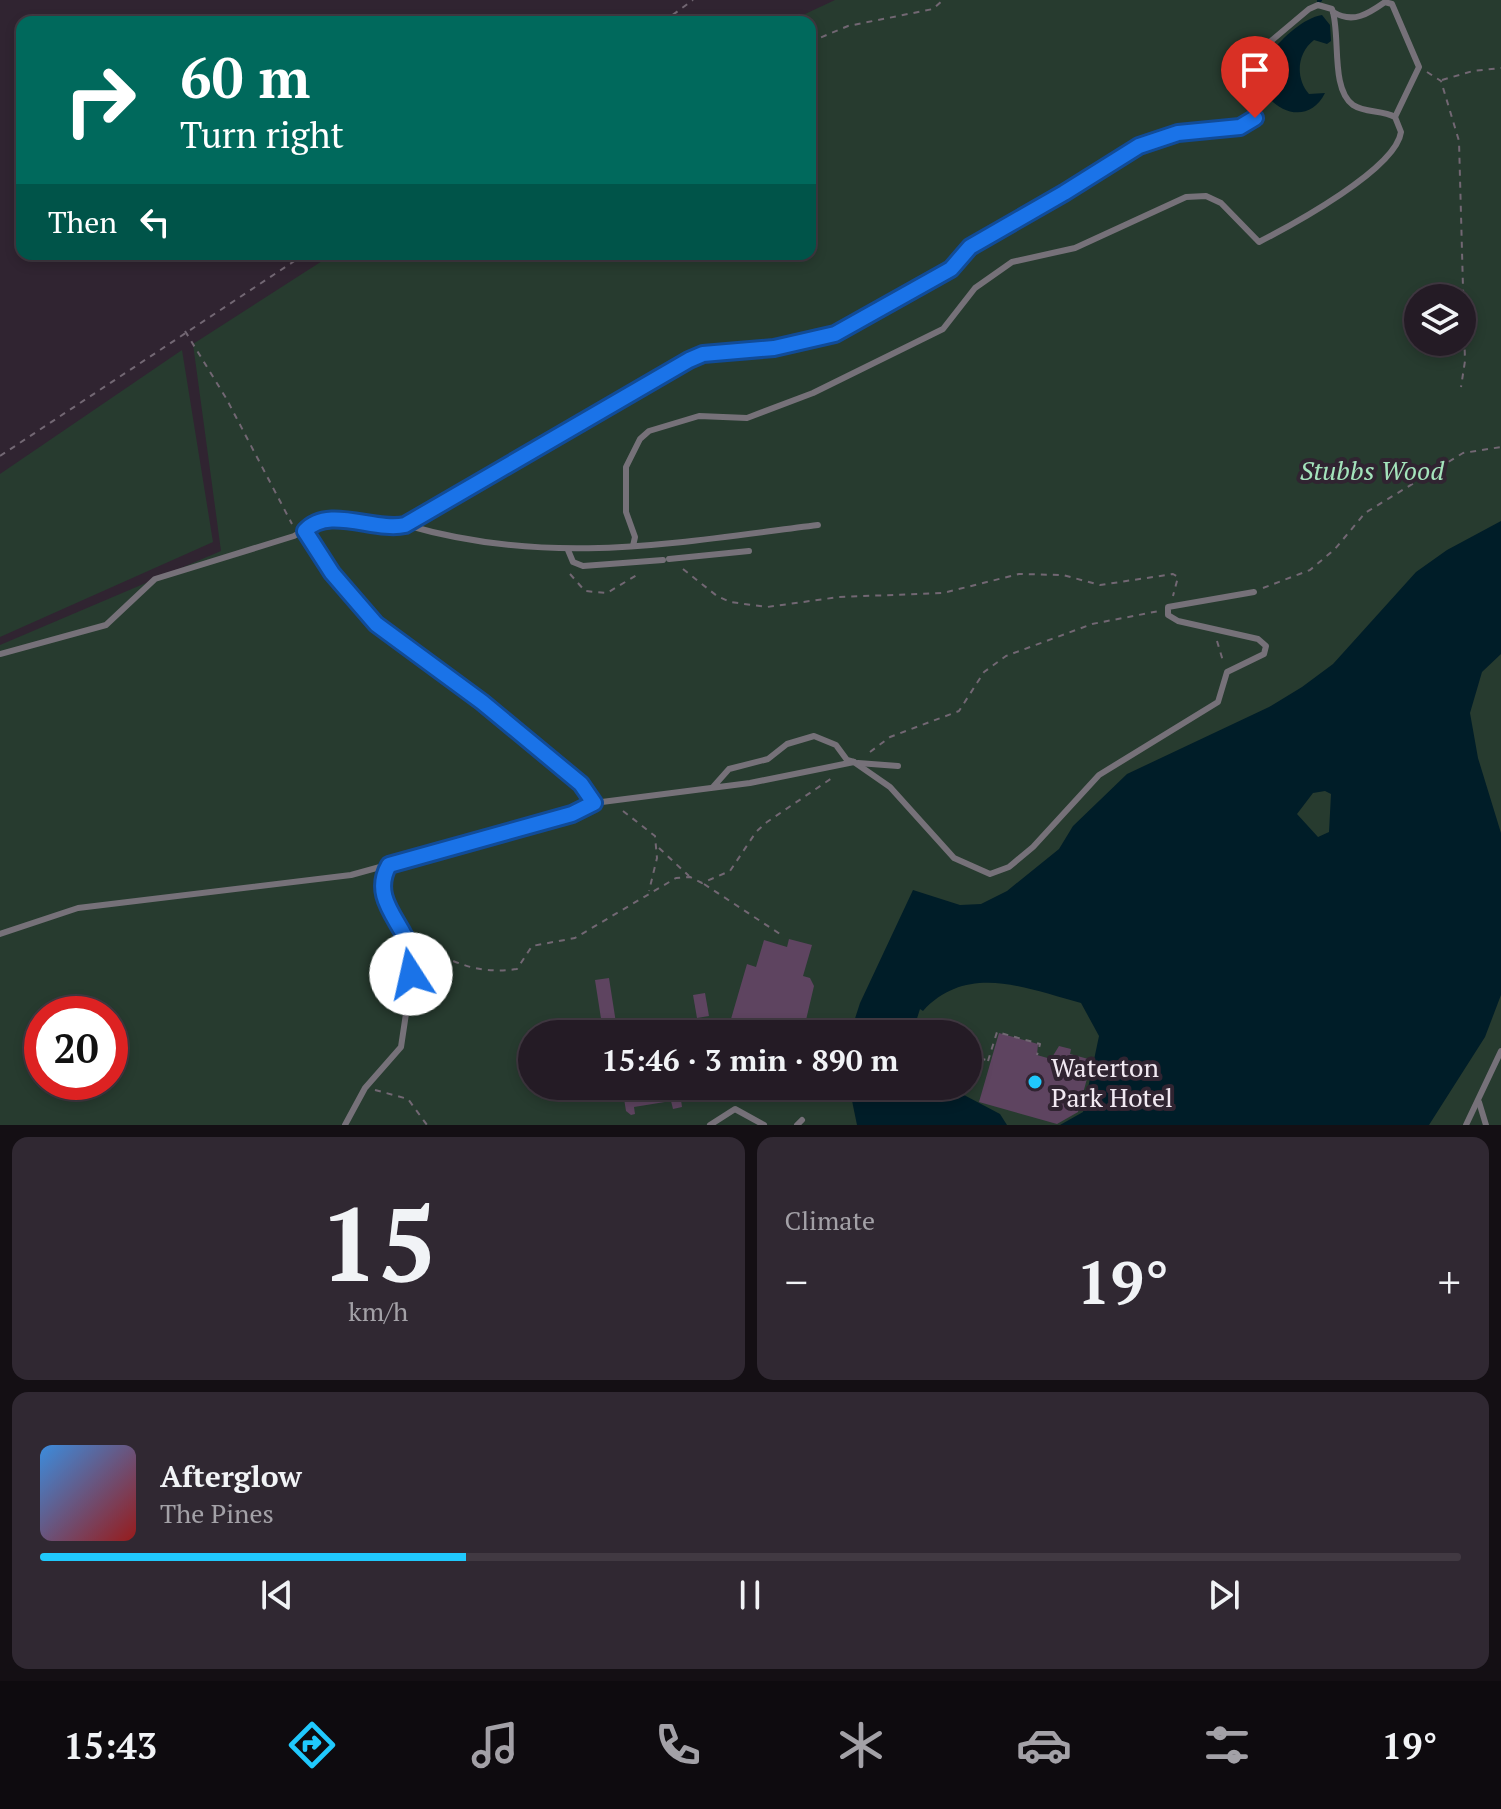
<!DOCTYPE html>
<html lang="en">
<head>
<meta charset="utf-8">
<style>
	:root { --surface:#241b25; --page:#302832; --text:#f1f3f6; --muted:#a3a1a7; --line:#413942; --accent:#20c9fd }
	body { margin:0; font-family:"PT Serif",serif; background:var(--page); color:var(--text); height:100vh; display:flex; flex-direction:column; font-size:30px; white-space:nowrap }
	* { box-sizing:border-box; margin:0 }
	p { font-size:26px; color:var(--muted) }
	.icon { flex:none; width:44px; height:44px; fill:none; stroke:currentColor; stroke-width:2; stroke-linecap:round; stroke-linejoin:round }
	.map { position:relative; height:1125px; overflow:hidden }
	.drawer { display:flex; flex-direction:column; gap:12px; padding:12px; background:#140f14; flex:1 }
	.drawer>* { flex:none }
	.banner { position:absolute; left:16px; top:16px; width:800px; height:244px; border-radius:16px; box-shadow:0 4px 12px #0003,0 0 0 2px var(--line); background:#00695c; color:#fff; overflow:hidden }
	.fabs { position:absolute; left:1404px; top:284px; display:grid; gap:16px }
	.fabs a { display:grid; place-items:center; width:72px; height:72px; border-radius:50%; background:var(--surface); box-shadow:0 4px 12px #0003,0 0 0 2px var(--line); font-size:40px }
	.speed { position:absolute; left:24px; top:996px; display:flex; gap:16px; font-size:40px; font-weight:700; text-align:center }
	.speed>* { display:grid; place-content:center; width:104px; height:104px; border-radius:50%; background:var(--surface); box-shadow:0 4px 12px #0003,0 0 0 2px var(--line); line-height:1 }
	.speed .limit { border:12px solid #d22; background:#fff; color:#111 }
	.pin { position:absolute; display:grid; place-items:center; width:68px; height:68px; color:#fff; margin:-82px -34px; border-radius:50% 50% 50% 0; rotate:-45deg; box-shadow:0 0 8px #0007 }
	.pin .icon { rotate:45deg }
	.me { position:absolute; width:88px; margin:-44px; rotate:350deg; stroke-linejoin:round; filter:drop-shadow(0 0 6px #0008) }
	.turn { display:flex; align-items:center; gap:28px; height:168px; padding:0 32px; font-size:36px }
	.turn .icon { width:104px; height:104px; stroke-width:2.5 }
	.turn b { display:block; font-size:56px; line-height:68px }
	.then { display:flex; align-items:center; height:76px; padding:0 32px; background:#0003; gap:16px; font-size:30px }
	.big { font-size:60px; font-weight:800; line-height:1.1 }
	.drawer .card { flex:1; display:flex; flex-direction:column; justify-content:center; gap:12px; min-width:0; padding:0 28px; border-radius:16px; background:var(--page) }
	.drawer .dial { align-items:center; gap:0 }
	.dial b { font-size:104px; line-height:1 }
	.song { display:flex; align-items:center; gap:24px }
	.cover { width:96px; height:96px; border-radius:12px; background:linear-gradient(135deg,hsl(210 70% 55%),hsl(0 70% 35%)) }
	.played { height:8px; border-radius:4px; background:linear-gradient(90deg,var(--accent) 30%,var(--line) 30%) }
	.keys { display:flex; justify-content:space-around; direction:ltr }
	.heat { display:flex; justify-content:space-between; align-items:center; font-size:44px; direction:ltr }
	.drawer .tiles { flex:1; display:grid; gap:12px; grid-template-columns:1fr 1fr }
	.card:last-child { grid-column:span 2 }
	.trip { position:absolute; left:518px; top:1020px; width:464px; height:80px; border-radius:40px; background:var(--surface); box-shadow:0 4px 12px #0003,0 0 0 2px var(--line); font-weight:800; line-height:80px; text-align:center }
	.tabs { display:flex; height:128px; justify-content:space-around; align-items:center; background:#0e0b0f; color:var(--muted) }
	.tabs .icon { width:56px; height:56px }
	.tabs .current { color:var(--accent) }
	.tabs b { font-size:36px; color:var(--text) }
	.map>svg:first-child { display:block }
	.green { fill:#273b2f; fill-rule:evenodd }
	.water { fill:#001d28; fill-rule:evenodd }
	.lines { fill:none; stroke-linecap:round; stroke-linejoin:round }
	.stream { stroke:#001d28; stroke-width:4 }
	.building { fill:#5e4460 }
	.path { stroke:#726773; stroke-width:2; stroke-dasharray:6 6; stroke-linecap:butt }
	.service { stroke:#767179; stroke-width:6 }
	.route-casing { stroke:#114b97; stroke-width:20 }
	.route { stroke:#1a73e8; stroke-width:14 }
	.poi-dot { fill:#20c9fd; stroke:#302431; stroke-width:3 }
	.labels { text-anchor:middle; dominant-baseline:central; stroke-width:8; stroke-linejoin:round; paint-order:stroke }
	.park-label { font-size:26px; font-style:italic; fill:#a4e4bc; stroke:#302431 }
	.poi-label { font-size:26px; fill:#f1e9f2; stroke:#302431; text-anchor:start }
</style>
</head>
<body>
<div class="map">
<svg width="1501" height="1125" viewBox="0 0 1501 1125">
	<rect width="100%" height="100%" fill="#302431"/>
	<!-- green -->
	<g class="green">
		<path d="M835,0H1501V1125H0V645L221,551L193,344L333,254H810V22H788ZM1418,298H1462V342H1418ZM42,1014H110V1082H42ZM532,1034H968V1086H532Z"/>
		<path d="M182,350L213,542L0,637V474Z"/>
	</g>
	<!-- water -->
	<g class="water">
		<path d="M1322,15L1330,25L1331,41L1327,44L1314,40C1297,53 1295,78 1309,94L1325,93C1306,132 1257,106 1259,68C1272,49 1298,19 1322,15Z"/>
		<path d="M1501,521V654L1482,672L1470,713L1478,758L1501,833V995L1485,1037L1429,1125H1060L1083,1112L1099,1036L1081,1003C1028,989 968,962 923,1011L920,1009L912,1034H850L860,1003L913,890L960,905L981,904L1007,891L1059,849L1073,826L1127,774L1269,707L1302,687L1333,664L1416,572L1447,550ZM1325,791L1331,794L1329,832L1318,837L1297,814L1313,793Z"/>
		<path d="M849,1086H947L1000,1114L1007,1125H857Z"/>
	</g>
	<g class="lines">
		<!-- stream -->
		<path class="stream" d="M1319,1L1320,0"/>
	</g>
	<!-- building -->
	<g class="building">
		<path d="M789,939L812,945L803,976L810,978L814,986L806,1020L798,1028L782,1026L780,1034H741L744,1023L731,1019L747,964L756,967L764,940L787,947Z"/>
		<path d="M609,978L616,1023L602,1025L595,980Z"/>
		<path d="M705,993L709,1016L697,1018L693,995Z"/>
		<path d="M698,1022L700,1034H639V1032Z"/>
		<path d="M999,1033L1038,1044L1037,1055L1051,1059L1059,1046L1071,1049L1070,1054L1092,1060L1078,1112L1057,1124L979,1102Z"/>
		<path d="M622,1086H640L641,1089L709,1086L710,1095L681,1100L682,1107L673,1109L671,1101L634,1107L635,1114L631,1115L626,1111Z"/>
	</g>
	<g class="lines">
		<!-- path -->
		<g class="path">
			<path d="M663,22L693,0"/>
			<path d="M810,42L848,26L933,9L943,0"/>
			<path d="M1427,72L1441,81L1459,141L1465,361L1461,387"/>
			<path d="M1442,80L1473,71L1501,68"/>
			<path d="M185,331L226,398L292,524"/>
			<path d="M0,456L305,254"/>
			<path d="M683,569L717,596L730,602L767,607L839,597L943,593L1019,574L1063,575L1100,585L1173,574L1178,577L1173,596"/>
			<path d="M570,574L585,591L607,593L640,573"/>
			<path d="M1263,588L1310,570L1335,549L1365,513L1463,453L1501,447"/>
			<path d="M1217,641L1223,661"/>
			<path d="M870,752L890,737L959,711L984,672L1006,656L1092,624L1159,611"/>
			<path d="M623,811L655,836L657,858L649,891"/>
			<path d="M659,848L689,876"/>
			<path d="M704,884L780,934"/>
			<path d="M420,947C456,961 473,975 517,969L532,946L575,938L676,878L690,877L702,883L730,871L756,832L767,822L832,778"/>
			<path d="M835,1019L892,1034"/>
			<path d="M968,1055L990,1061"/>
			<path d="M988,1061L997,1032L1040,1044L1037,1055"/>
			<path d="M375,1090L408,1099L427,1125"/>
		</g>
		<!-- service -->
		<g class="service">
			<path d="M1333,12C1353,24 1368,14 1385,2L1392,4L1419,67L1395,117"/>
			<path d="M406,525C550,567 673,543 818,525"/>
			<path d="M305,531L332,573L376,624L482,702L581,784L594,803"/>
			<path d="M568,550L573,562L583,566L663,560"/>
			<path d="M669,559L749,551"/>
			<path d="M0,654L106,625L155,579L294,536L321,520L393,528L405,525L689,360L721,351L774,348L820,340L853,326L905,292L951,269L970,247L987,235L1064,193L1139,146L1158,137L1251,123L1257,106L1246,73L1258,52L1309,9L1318,5L1332,9C1341,33 1330,89 1353,105C1365,113 1382,110 1395,117L1401,132C1396,169 1292,225 1259,242L1221,203L1206,196L1186,197L1075,248L1012,262L975,288L943,329L813,393L747,418L699,416L649,431L640,439L626,467V512L635,537L633,546"/>
			<path d="M854,762L890,787L954,858L990,874L1009,867L1033,847L1099,775L1218,702L1227,672L1264,654L1266,646L1258,639L1178,621L1168,615V607L1254,592"/>
			<path d="M858,763L898,766"/>
			<path d="M0,934L78,908L351,875L572,814L594,803L750,783L854,762L847,760L836,745L814,736L787,744L768,759L729,769L713,787"/>
			<path d="M1479,1102L1486,1125"/>
			<path d="M345,1125L365,1088L401,1047L413,967L411,947L383,898L382,879L388,866"/>
			<path d="M710,1125L735,1109L764,1125"/>
			<path d="M797,1125L802,1120"/>
			<path d="M1466,1125L1501,1051"/>
		</g>
	</g>
	<g class="lines">
		<defs>
			<path id="route" d="M411,974C422,932 365,907 389,865L572,814L594,803L581,784L482,702L376,624L332,573L305,531C328,505 375,532 405,525L689,360L703,354L774,348L835,334L951,269L970,247L1064,193L1139,146L1178,133L1240,127L1255,118"/>
		</defs>
		<!-- route casing -->
		<use href="#route" class="route-casing"/>
		<!-- route -->
		<use href="#route" class="route"/>
	</g>
	<!-- markers -->
	<circle class="poi-dot" cx="1035" cy="1082" r="8"/>
	<g class="labels">
		<!-- park labels -->
		<g class="park-label">
			<text x="1372" y="470">Stubbs Wood</text>
		</g>
		<!-- poi labels -->
		<g class="poi-label">
			<text x="1051" y="1067">Waterton<tspan x="1051" dy="30">Park Hotel</tspan></text>
		</g>
	</g>
</svg>
<div class="fabs">
<a><svg class="icon" aria-label="layers" viewBox="0 0 24 24"><path d="M12 4l9 5-9 5-9-5zM3 14l9 5 9-5"/></svg></a>
</div>
<div class="speed"><div class="limit">20</div></div>
<div class="pin" style="left:1255px;top:118px;background:#d93025"><svg class="icon" aria-label="arrive" viewBox="0 0 24 24"><path d="M6 21V4h12l-3 4 3 4H6"/></svg></div>
<svg class="me" style="left:411px;top:974px" viewBox="-20 -20 40 40"><circle r="19" fill="#fff"/><path d="M0-13L10 11 0 6-10 11z" fill="#1a73e8"/></svg>
<div class="trip">15:46 · 3 min · 890 m</div>
<div class="banner">
<div class="turn"><svg class="icon" aria-label="right" viewBox="0 0 24 24"><path d="M7 20v-9h11M14 6l5 5-5 5"/></svg><div><b>60 m</b>Turn right</div></div>
<div class="then">Then<svg class="icon" aria-label="left" viewBox="0 0 24 24"><path d="M17 20v-9H6M10 6l-5 5 5 5"/></svg></div>
</div>
</div>
<section class="drawer">
<div class="tiles">
<div class="card dial"><b>15</b><p>km/h</p></div>
<div class="card"><p>Climate</p>
<div class="heat"><a>−</a><b class="big">19°</b><a>+</a></div>
</div>
<div class="card">
<div class="song"><i class="cover"></i><div><b>Afterglow</b><p>The Pines</p></div></div>
<div class="played"></div>
<div class="keys"><svg class="icon" aria-label="previous" viewBox="0 0 24 24"><path d="M18 5L8 12l10 7zM5 5v14"/></svg><svg class="icon" aria-label="pause" viewBox="0 0 24 24"><path d="M8 5v14M16 5v14"/></svg><svg class="icon" aria-label="next" viewBox="0 0 24 24"><path d="M6 5l10 7-10 7zM19 5v14"/></svg></div>
</div>
</div>
</section>
<nav class="tabs">
<b>15:43</b>
<svg class="icon current" aria-label="directions" viewBox="0 0 24 24"><path d="M12 3l9 9-9 9-9-9zM9 14v-3h6M13 9l2 2-2 2"/></svg>
<svg class="icon" aria-label="music" viewBox="0 0 24 24"><path d="M9 18V5l10-2v13"/><circle cx="6" cy="18" r="3"/><circle cx="16" cy="16" r="3"/></svg>
<svg class="icon" aria-label="phone" viewBox="0 0 24 24"><path d="M5 4h4l2 5-3 2q2 4 5 5l2-3 5 2v4C11 20 4 13 5 4z"/></svg>
<svg class="icon" aria-label="climate" viewBox="0 0 24 24"><path d="M12 3v18M4 7l16 10M4 17L20 7"/></svg>
<svg class="icon" aria-label="car" viewBox="0 0 24 24"><path d="M5 17H2v-5l4-1 3-4h7l3 4 3 1v5h-3M9 17h6M6 11h13"/><circle cx="7" cy="17" r="2"/><circle cx="17" cy="17" r="2"/></svg>
<svg class="icon" aria-label="filters" viewBox="0 0 24 24"><path d="M4 7h16M4 17h16"/><circle cx="9" cy="7" r="2"/><circle cx="15" cy="17" r="2"/></svg>
<b>19°</b>
</nav>
</body>
</html>
